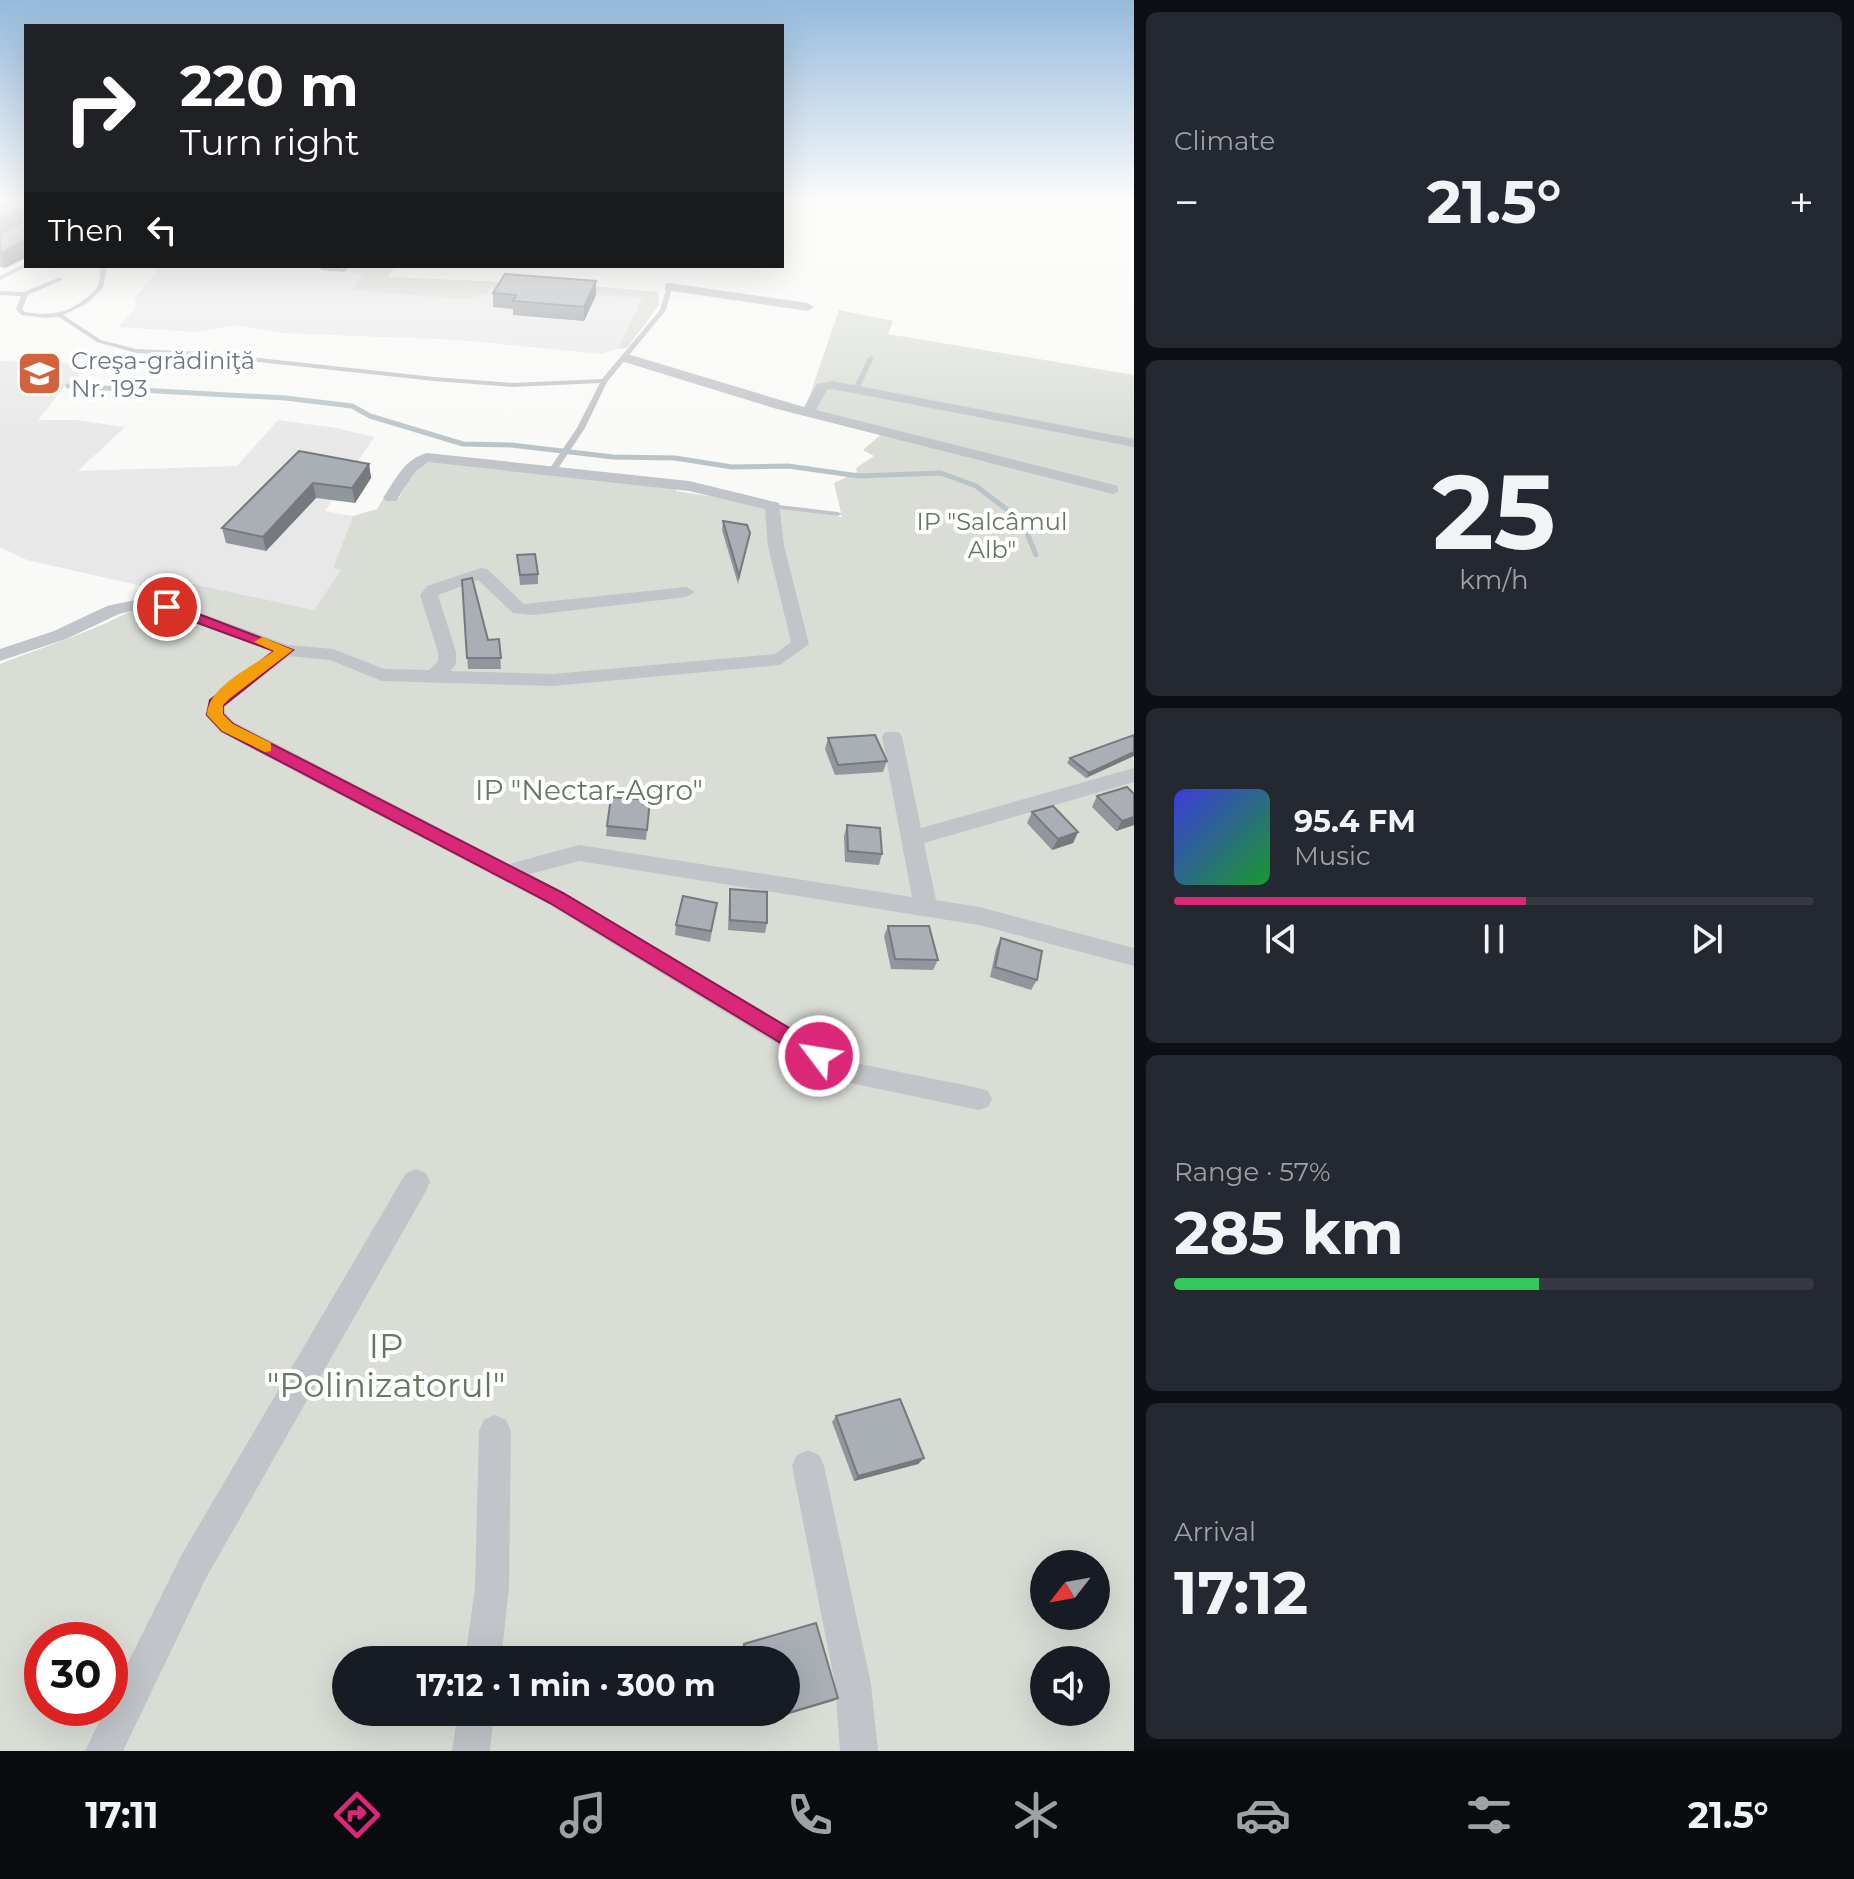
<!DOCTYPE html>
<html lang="en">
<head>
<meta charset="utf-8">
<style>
	:root { --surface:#171b24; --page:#242831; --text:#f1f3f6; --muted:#9ea1a6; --line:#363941; --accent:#db2777 }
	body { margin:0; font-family:Montserrat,sans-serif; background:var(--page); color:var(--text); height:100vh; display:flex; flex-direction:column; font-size:30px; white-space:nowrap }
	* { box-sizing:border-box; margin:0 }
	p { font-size:26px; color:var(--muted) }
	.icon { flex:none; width:44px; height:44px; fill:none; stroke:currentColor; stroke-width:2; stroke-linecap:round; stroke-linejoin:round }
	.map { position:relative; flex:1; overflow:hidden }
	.drawer { display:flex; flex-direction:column; gap:12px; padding:12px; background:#0d0f14; width:720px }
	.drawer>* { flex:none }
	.guide { position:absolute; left:24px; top:24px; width:760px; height:244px; border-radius:0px; box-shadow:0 8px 32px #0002; background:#202124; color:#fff; overflow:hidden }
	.needle { width:52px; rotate:239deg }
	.controls { position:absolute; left:1030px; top:1550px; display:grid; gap:16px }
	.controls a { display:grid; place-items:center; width:80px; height:80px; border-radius:50%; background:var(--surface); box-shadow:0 8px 32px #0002; font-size:40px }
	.speed { position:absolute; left:24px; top:1622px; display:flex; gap:16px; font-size:40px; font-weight:700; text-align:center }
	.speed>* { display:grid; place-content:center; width:104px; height:104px; border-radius:50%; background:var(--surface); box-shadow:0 8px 32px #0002; line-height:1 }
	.speed .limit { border:12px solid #d22; background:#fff; color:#111 }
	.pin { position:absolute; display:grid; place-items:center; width:68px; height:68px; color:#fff; margin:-34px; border:4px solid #fff; border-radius:50%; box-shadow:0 2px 8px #0007 }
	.me { position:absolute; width:88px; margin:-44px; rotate:301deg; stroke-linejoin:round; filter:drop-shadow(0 0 6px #0008) }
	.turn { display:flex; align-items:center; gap:28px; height:168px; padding:0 24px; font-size:36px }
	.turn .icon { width:104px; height:104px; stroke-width:2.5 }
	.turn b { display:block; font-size:56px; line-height:68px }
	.then { display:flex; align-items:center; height:76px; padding:0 24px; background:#0003; gap:16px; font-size:30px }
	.big { font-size:60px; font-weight:700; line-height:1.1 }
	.drawer .card { flex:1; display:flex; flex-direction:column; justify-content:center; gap:12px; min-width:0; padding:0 28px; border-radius:12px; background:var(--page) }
	.drawer .dial { align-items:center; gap:0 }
	.dial b { font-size:104px; line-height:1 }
	.song { display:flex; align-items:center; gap:24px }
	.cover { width:96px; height:96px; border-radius:12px; background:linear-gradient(135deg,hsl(240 70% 55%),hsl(130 70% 35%)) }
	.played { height:8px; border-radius:4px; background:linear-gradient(90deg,var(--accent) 55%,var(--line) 55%) }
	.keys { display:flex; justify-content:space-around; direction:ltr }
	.heat { display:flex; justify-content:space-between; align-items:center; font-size:44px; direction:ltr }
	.charge { height:12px; border-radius:6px; background:linear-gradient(90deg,#34c759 57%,var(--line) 0) }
	.trip { position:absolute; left:332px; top:1646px; width:468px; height:80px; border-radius:40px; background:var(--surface); box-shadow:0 8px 32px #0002; font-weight:700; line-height:80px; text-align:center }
	.tabs { display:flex; height:128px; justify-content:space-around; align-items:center; background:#090b0e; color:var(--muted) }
	.tabs .icon { width:56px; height:56px }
	.tabs .selected { color:var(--accent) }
	.tabs b { font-size:36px; color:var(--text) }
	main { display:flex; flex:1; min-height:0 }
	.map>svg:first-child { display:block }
	.built { fill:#e7e8e7 }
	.green { fill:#d9ddd6; fill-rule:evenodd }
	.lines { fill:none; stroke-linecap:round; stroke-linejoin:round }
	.stream { stroke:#bac4c8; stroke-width:5 }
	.service { fill:#c1c4c8; fill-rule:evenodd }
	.minor { fill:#c1c4c8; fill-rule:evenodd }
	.wall { fill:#91969c }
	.shaded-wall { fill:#767a7f }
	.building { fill:#a9afb5; stroke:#767a7f; stroke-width:2 }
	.route { fill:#db2777; stroke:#8e194d; stroke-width:2 }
	.slow { fill:#f59e0b }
	.labels { text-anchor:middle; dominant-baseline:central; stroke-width:8; stroke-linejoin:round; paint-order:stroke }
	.far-poi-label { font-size:24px; fill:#6b7885; stroke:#fff; text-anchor:start }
	.far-park-label { font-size:24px; fill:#687765; stroke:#fff }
	.park-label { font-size:28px; fill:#687765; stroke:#fff }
	.near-park-label { font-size:34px; fill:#687765; stroke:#fff }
</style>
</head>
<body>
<main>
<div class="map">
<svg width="1134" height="1751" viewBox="0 0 1134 1751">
	<rect width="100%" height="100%" fill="#f9f9f7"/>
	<!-- built -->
	<g class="built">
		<path d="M153,266H351L347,271L364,273L354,290L487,294L492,286L642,298L618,349L601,354L460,340L284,333L235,325L195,332L118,327L136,308L135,297L158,272Z"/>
		<path d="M0,361L83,364L76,384L66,385L38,420H76L125,427L78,471L237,466L278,420L336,428L374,437L325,511L353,516L333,568L342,569L314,610L176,580L164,591L27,560L0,547Z"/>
	</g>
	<!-- green -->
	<g class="green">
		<path d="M351,266H396L388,277L594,286L658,292L659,305L627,348L618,349L642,298L492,287L487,294L463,299L353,290L363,274L346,272Z"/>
		<path d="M839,310L893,321L888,334L1134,375V1751H0V664C55,642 134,620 175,580L314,610L341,570L333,568L353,516L377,509L387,493L399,498L421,463L427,461L676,488V491L842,517L834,483L857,472L856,468L874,456L863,450L885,431L804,412ZM1044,1564H1096V1616H1044ZM42,1640H110V1708H42ZM346,1660H786V1712H346ZM1044,1660H1096V1712H1044Z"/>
	</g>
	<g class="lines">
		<!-- stream -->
		<path class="stream" d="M68,386L285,398L352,406L370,416L463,444L511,445L613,457L675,458L732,467L788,466L859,476L941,473L976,486L1022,521L1036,555"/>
		<!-- service -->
		<g class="service">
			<path d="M26,263V266H28L0,280V276Z"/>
			<path d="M101,266H107L103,288L86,304L63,315L101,340L136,349L204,352L434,377L513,383L602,379L660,310L667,286L672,287L666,310L607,382L585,428L555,473H552L548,471L577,428L600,383L513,387L434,381L204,356L136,353L97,342L59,317L46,318L21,315L16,309L21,296L0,295V291L24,292L58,278H62V280L28,295L22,309L25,312C48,316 67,314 85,299C90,295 96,290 98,285C100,280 100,272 101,266Z"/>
			<path d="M871,356L874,358L859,389L854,390L853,389L868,358Z"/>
			<path d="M770,504L838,512L842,514L838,516L773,508L769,506Z"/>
		</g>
		<!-- minor -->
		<g class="minor">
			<path d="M669,283L808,303L814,307L808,311L665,290V284Z"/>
			<path d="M621,355H631L804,407L817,384L832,381L1134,439V447L832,389L827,390L816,410L1118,486V492L1113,494L777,409L621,361Z"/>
			<path d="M427,453L689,481L779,503L784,546L809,644L780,665L553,686L382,681L330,660L289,656L225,706V713L234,722L509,864L579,845L912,897L882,737L885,732H899L902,737L921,828L1134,768V782L924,843L936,900L979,907L1134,948V966L979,925L579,861L530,874L850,1062L979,1088L988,1091L992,1099L988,1107L979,1110L836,1080L548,904L220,732L205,715L209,700L272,651L165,612L135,610L119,614L66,639L0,661V649L54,631L107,606L135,600L173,603L288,645L333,649L384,669L429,670L438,662V652L420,595L427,586L481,568L487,569L524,604L686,587L695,592L686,597L533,615L513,613L478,580L438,595L456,652V664L450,671L553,674L775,654L791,642L768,546L765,509L689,491L428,462L416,471L396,501H386L383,498C396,479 404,459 427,453Z"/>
			<path d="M416,1169L426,1173L430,1182L426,1191L206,1578L123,1751H85L106,1708H110V1699L182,1554L406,1173Z"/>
			<path d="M495,1415L506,1420L511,1431L509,1588L501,1660H465L475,1588L479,1431L484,1420Z"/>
			<path d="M808,1450L819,1455L824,1466L871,1684L878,1751H840L835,1684L792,1466L797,1455Z"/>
			<path d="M458,1712H494L490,1751H452Z"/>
		</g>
	</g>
	<!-- wall -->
	<g class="wall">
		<path d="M0,201L5,268L0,267Z"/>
		<path d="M320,266H350L345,272L321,270Z"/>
		<path d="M596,281V295L584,321L513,315V309L493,307V293Z"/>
		<path d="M299,451L369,464L371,478L355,503L316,498L266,551L226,543L222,528Z"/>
		<path d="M723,521L748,541L738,584L722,530Z"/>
		<path d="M517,555L538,574V584L520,585Z"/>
		<path d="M462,580L488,640L499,639L501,669H468Z"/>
		<path d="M1134,735L1086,778L1067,763L1070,758Z"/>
		<path d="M828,738L887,761L883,772L835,775L825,749Z"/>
		<path d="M1097,796L1134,825L1116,831L1092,807Z"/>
		<path d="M650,800L646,840L606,836L607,826Z"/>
		<path d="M1032,812L1078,832L1073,843L1052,850L1027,823Z"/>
		<path d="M847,825L882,854L879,865L845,862L844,836Z"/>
		<path d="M730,889L767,923L765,933L728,930L729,899Z"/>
		<path d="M717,903L710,942L675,935L676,925Z"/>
		<path d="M888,926L938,960L933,970L891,969L884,936Z"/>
		<path d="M1001,938L1037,980L1031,990L990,977L996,949Z"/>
		<path d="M836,1416L924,1458L918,1464L854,1481L832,1422Z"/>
		<path d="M816,1623L838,1698L762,1722L759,1712H786V1660H744L741,1647L744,1644Z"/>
	</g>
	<!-- shaded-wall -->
	<g class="shaded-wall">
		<path d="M22,210L26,222L0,237V220Z"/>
		<path d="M26,240V258L5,268L0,253Z"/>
		<path d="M596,281V295L584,321V307Z"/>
		<path d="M369,464L371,478L355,503L352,488Z"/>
		<path d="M313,483L316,498L266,551L263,537Z"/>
		<path d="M1134,752V756L1086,778L1089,773Z"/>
		<path d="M1134,817V825L1116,831L1122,821Z"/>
		<path d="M1078,832L1073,843L1052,850L1058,839Z"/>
		<path d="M924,1458L918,1464L854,1481L858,1476Z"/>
		<path d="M838,1698L833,1701L762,1722L765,1720Z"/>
	</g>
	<!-- building -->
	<g class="building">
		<path d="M0,201L26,202V240L0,253V234L22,223V210L0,220Z"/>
		<path d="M505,274L596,281L584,307L513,301L516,295L493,293Z"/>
		<path d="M299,451L369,464L352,488L313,483L263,537L222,528Z"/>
		<path d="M723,521L747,525L750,533L739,576Z"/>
		<path d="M535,554L538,574L520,575L517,555Z"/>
		<path d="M472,578L488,640L499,639L501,658H467L462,580Z"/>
		<path d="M875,735L887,761L838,765L828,738Z"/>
		<path d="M1134,735V752L1089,773L1070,758Z"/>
		<path d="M1127,787L1134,794V817L1122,821L1097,796Z"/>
		<path d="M611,797L650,800L647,830L607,826Z"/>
		<path d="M1053,806L1078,832L1058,839L1032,812Z"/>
		<path d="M847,825L880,828L882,854L848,851Z"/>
		<path d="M730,889L767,892V923L730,920Z"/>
		<path d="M683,896L717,903L711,931L676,925Z"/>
		<path d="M888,926H929L938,960L895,959Z"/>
		<path d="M1001,938L1042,951L1037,980L995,967Z"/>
		<path d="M900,1399L924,1458L858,1476L836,1416Z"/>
		<path d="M816,1623L838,1698L765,1720L763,1712H786V1660H748L744,1644Z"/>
	</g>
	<!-- sky -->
	<linearGradient id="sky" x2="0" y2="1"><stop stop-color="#95badb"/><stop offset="0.45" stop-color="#fcfcfb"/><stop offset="1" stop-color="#fcfcfb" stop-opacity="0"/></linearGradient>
	<rect width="1134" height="447" fill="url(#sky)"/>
	<!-- route -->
	<path class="route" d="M167,602L293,650L223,706V714L233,724L563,893L826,1050L829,1056L826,1062L819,1065L812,1062L550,903L222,731L207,715L210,700L274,651L162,610L160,607Z"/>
	<!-- slow -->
	<path class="slow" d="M262,637L293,650L230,698L223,705V714L233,724L271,743V751L265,752L222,731L207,715C208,686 252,667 274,651L254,642Z"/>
	<!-- icons -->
	<defs>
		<symbol id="school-square" viewBox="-11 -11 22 22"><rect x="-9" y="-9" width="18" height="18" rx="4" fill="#d2643d" stroke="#fff"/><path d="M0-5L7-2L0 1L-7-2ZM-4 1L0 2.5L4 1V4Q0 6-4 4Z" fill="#fff"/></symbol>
	</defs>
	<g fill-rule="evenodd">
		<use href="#school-square" x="14" y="348" width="51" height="51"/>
	</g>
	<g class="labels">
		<!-- far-poi labels -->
		<g class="far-poi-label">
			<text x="71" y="360">Creşa-grădiniţă<tspan x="71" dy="28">Nr. 193</tspan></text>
		</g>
		<!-- far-park labels -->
		<g class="far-park-label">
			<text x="992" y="521">IP "Salcâmul<tspan x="992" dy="28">Alb"</tspan></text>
		</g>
		<!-- park labels -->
		<g class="park-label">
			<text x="589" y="790">IP "Nectar-Agro"</text>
		</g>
		<!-- near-park labels -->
		<g class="near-park-label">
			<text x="386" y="1346">IP<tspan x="386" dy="39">"Polinizatorul"</tspan></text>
		</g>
	</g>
</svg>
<div class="controls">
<a><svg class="needle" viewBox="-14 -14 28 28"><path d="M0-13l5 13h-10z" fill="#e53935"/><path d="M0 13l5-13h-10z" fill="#9ea1a6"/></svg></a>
<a><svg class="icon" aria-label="sound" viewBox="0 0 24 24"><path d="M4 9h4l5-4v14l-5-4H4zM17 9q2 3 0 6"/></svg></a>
</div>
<div class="speed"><div class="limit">30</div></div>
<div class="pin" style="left:167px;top:607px;background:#d93025"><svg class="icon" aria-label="arrive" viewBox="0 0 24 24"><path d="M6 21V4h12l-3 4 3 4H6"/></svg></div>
<svg class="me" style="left:819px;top:1056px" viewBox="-20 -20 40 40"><circle r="17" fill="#db2777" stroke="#fff" stroke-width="3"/><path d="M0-11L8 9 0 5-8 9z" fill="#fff"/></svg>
<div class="trip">17:12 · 1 min · 300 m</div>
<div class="guide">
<div class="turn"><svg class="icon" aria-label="right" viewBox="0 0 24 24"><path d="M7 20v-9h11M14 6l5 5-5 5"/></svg><div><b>220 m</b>Turn right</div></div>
<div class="then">Then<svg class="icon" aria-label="left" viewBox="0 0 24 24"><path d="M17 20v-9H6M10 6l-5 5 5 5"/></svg></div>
</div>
</div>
<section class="drawer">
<div class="card"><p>Climate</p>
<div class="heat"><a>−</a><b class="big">21.5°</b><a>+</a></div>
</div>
<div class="card dial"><b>25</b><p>km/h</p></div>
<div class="card">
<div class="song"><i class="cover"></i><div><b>95.4 FM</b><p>Music</p></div></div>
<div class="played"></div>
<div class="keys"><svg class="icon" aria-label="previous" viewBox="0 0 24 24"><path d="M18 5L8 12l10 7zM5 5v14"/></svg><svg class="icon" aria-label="pause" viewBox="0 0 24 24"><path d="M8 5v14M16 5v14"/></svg><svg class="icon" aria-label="next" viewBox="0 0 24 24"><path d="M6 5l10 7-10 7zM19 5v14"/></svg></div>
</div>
<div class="card"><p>Range · 57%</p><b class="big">285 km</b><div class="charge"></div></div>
<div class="card"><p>Arrival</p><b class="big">17:12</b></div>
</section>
</main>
<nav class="tabs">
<b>17:11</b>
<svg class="icon selected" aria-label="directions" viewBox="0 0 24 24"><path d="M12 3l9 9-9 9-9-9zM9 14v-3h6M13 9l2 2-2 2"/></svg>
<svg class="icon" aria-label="music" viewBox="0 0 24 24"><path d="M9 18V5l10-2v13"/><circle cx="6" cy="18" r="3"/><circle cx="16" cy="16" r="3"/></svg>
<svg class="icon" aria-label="phone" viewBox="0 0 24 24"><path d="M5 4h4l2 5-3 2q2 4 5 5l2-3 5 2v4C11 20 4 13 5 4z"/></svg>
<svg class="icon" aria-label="climate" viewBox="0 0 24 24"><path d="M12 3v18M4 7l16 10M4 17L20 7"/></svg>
<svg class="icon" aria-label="car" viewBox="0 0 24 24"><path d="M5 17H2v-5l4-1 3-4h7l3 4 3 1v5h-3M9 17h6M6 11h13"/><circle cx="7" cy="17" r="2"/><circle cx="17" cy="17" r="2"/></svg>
<svg class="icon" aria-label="filters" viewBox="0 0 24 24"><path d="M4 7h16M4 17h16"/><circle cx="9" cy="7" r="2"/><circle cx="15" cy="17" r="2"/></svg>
<b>21.5°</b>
</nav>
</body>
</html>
